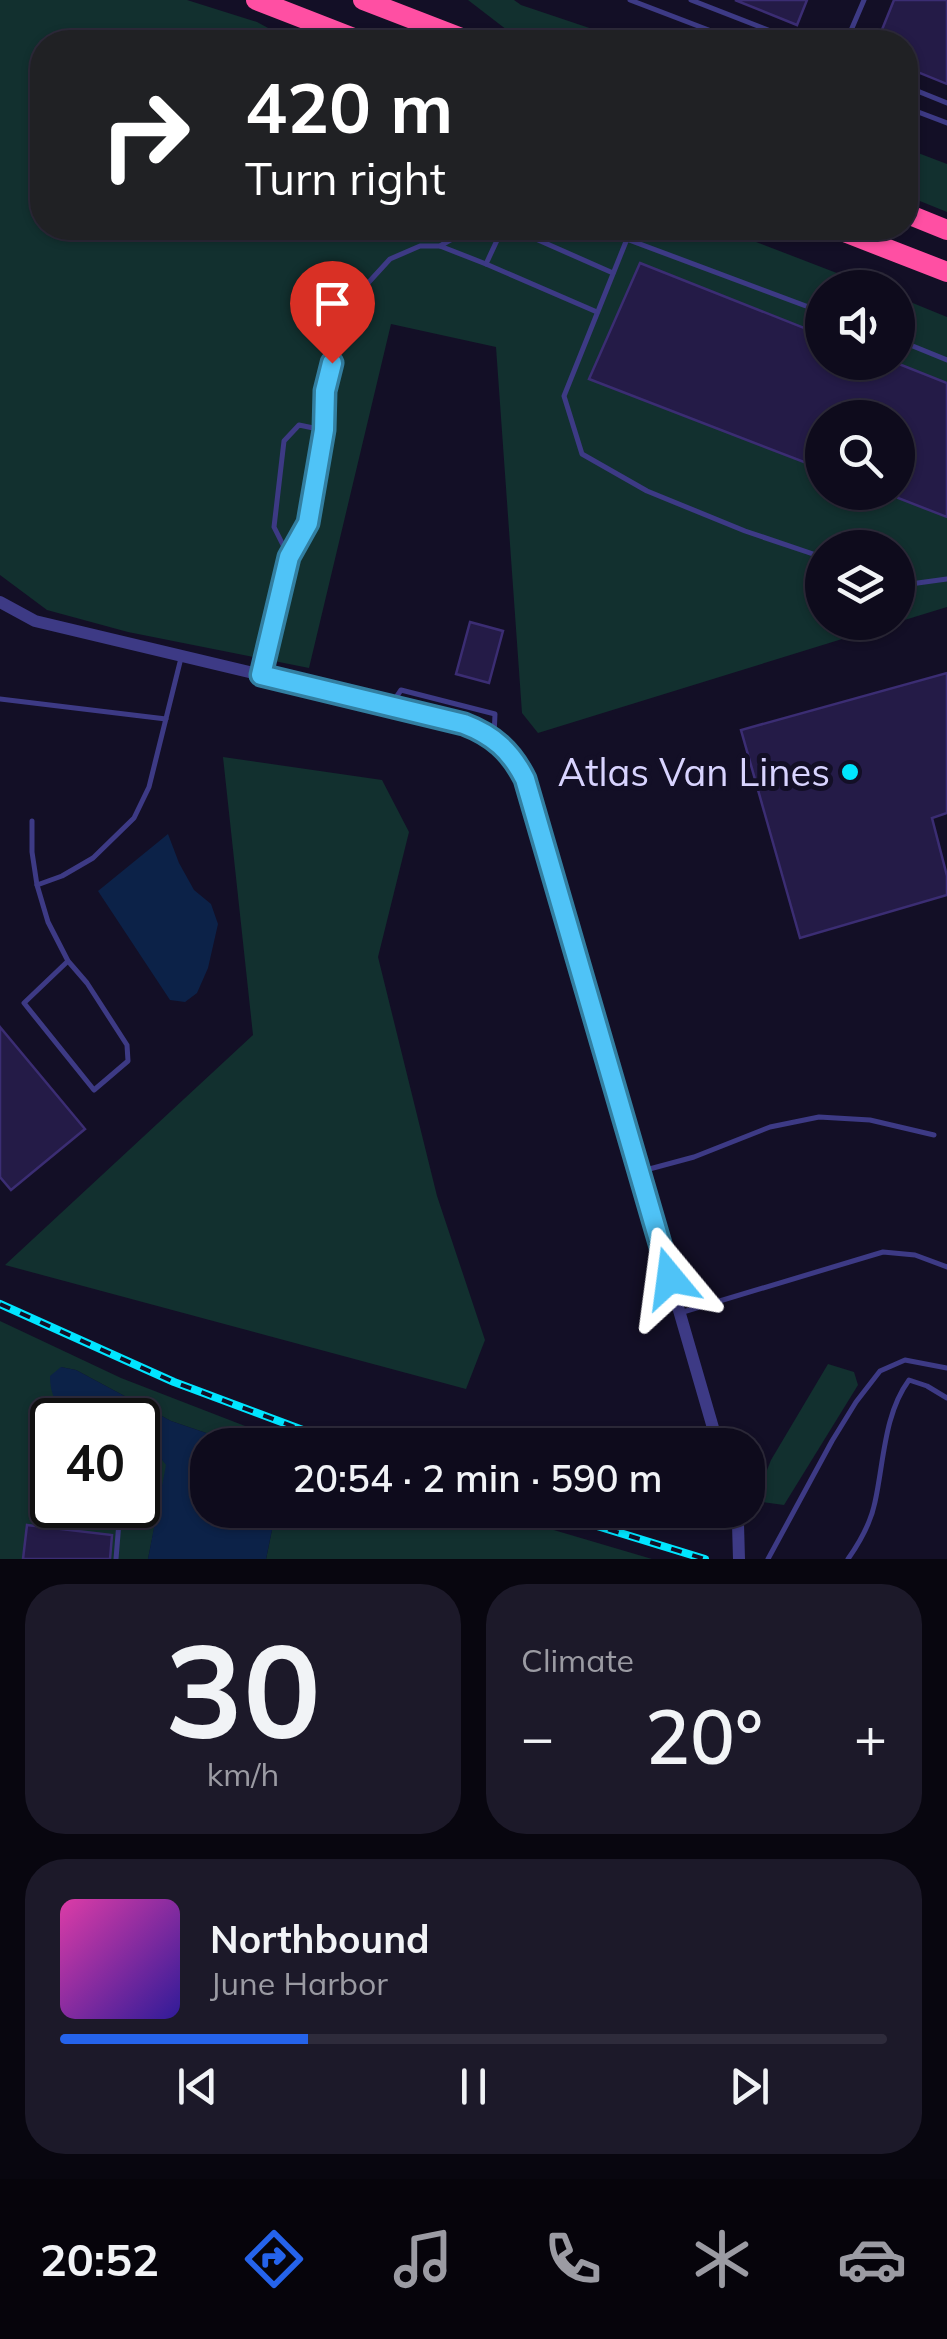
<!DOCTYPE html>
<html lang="en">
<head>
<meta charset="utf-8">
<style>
	:root { --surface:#0e0b1c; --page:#1c1929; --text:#f1f3f6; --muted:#9b9ba3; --line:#2e2b3b; --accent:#2563eb }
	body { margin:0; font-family:Mulish,sans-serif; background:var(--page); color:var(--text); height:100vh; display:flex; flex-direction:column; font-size:38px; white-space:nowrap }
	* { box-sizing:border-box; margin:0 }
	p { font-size:32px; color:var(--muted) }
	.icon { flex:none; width:55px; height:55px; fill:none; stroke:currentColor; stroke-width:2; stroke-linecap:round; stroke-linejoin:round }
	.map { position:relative; height:1559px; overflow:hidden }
	.drawer { display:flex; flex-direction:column; gap:25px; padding:25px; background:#08060f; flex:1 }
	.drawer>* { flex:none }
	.guide { position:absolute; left:30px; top:30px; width:888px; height:210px; border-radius:40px; box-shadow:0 2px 8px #0004,0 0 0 2px var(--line); background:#202124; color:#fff; overflow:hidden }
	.buttons { position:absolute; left:805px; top:270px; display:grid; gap:20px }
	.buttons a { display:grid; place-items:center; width:110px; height:110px; border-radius:50%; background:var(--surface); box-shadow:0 2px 8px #0004,0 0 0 2px var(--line); font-size:50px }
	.speed { position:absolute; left:30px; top:1398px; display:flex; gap:20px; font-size:50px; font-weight:700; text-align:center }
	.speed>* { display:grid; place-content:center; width:130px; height:130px; border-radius:50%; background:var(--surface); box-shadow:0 2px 8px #0004,0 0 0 2px var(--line); line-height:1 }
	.speed .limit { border:5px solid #111; border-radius:15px; background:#fff; color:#111 }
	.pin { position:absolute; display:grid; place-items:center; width:85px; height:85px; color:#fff; margin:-102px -42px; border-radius:50% 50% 50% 0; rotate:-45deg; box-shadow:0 0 10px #0007 }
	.pin .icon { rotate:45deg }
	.me { position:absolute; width:110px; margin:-55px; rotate:344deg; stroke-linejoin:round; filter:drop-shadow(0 0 8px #0008) }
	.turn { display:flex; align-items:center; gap:35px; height:210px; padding:0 50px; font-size:45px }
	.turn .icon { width:130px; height:130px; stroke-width:2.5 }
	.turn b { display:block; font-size:70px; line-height:85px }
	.big { font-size:75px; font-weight:600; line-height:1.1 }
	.drawer .card { flex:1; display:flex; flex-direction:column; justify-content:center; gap:15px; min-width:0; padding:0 35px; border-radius:40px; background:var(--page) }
	.drawer .dial { align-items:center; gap:0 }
	.dial b { font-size:130px; line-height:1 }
	.song { display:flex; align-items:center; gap:30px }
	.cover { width:120px; height:120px; border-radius:15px; background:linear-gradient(135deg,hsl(320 70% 55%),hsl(250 70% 35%)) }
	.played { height:10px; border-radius:5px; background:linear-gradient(90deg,var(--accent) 30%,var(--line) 30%) }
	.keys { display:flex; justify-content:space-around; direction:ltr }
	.heat { display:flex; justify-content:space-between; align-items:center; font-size:55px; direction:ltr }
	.drawer .tiles { flex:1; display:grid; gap:25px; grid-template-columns:1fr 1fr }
	.card:last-child { grid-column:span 2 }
	.trip { position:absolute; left:190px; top:1428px; width:575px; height:100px; border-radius:40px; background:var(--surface); box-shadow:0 2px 8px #0004,0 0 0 2px var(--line); font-weight:600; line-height:100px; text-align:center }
	.menu { display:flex; height:160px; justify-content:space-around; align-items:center; background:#06040b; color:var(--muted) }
	.menu .icon { width:70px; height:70px }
	.menu .selected { color:var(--accent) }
	.menu b { font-size:45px; color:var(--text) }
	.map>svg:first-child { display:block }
	.green { fill:#12302f; fill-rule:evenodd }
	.water { fill:#0c2248 }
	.building { fill:#241b47; stroke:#3b2d73; stroke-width:2.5 }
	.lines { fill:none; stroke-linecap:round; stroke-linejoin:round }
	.service { stroke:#3d3a85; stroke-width:5 }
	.tertiary { stroke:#3d3a85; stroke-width:12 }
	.motorway { stroke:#ff4fa3; stroke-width:20 }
	.rail-casing { stroke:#00e5ff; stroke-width:8 }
	.rail { stroke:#130f26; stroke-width:4; stroke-dasharray:11; stroke-linecap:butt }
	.route-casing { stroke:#337fa1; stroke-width:25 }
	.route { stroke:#4fc3f7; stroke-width:18 }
	.poi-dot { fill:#00e5ff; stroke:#130f26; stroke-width:4 }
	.labels { text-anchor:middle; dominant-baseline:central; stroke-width:10; stroke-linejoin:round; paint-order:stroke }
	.poi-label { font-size:38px; fill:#d9d4ff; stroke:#130f26; text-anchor:end }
</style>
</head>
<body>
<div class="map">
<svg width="947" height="1559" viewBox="0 0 947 1559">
	<rect width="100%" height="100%" fill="#130f26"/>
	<!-- green -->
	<g class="green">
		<path d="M0,0H187L257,22L294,42H42V228H720L873,287L822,288V362H898V297L947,317V607L898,622V548H822V622L894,623L538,733L522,713L496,347L391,324L309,668L128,632L47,610L0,575ZM822,418H898V492H822Z"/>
		<path d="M468,0H514L521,5L631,42H534L507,30Z"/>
		<path d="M905,148L947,164V212L905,195Z"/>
		<path d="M223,757L382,780L409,832L378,957L437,1196L485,1340L466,1389L5,1265L253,1035Z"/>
		<path d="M0,1321L121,1378L294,1445H230L212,1435L171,1421L76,1370L61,1367L64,1410L85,1420H52V1505H138V1446L160,1457L167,1465L148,1559H0Z"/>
		<path d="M828,1364L854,1372L858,1385L784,1505L755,1501L771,1460Z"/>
		<path d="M276,1510H486L652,1559H266Z"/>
	</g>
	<!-- water -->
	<g class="water">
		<path d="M168,834L179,863L194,890L211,904L218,924L208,968L197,993L185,1002L170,1000L98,891Z"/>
		<path d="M61,1367L76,1370L171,1421L212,1435L230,1445H208V1510H276L266,1559H148L166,1465L160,1457L138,1446V1420C100,1420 50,1428 50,1376Z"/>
	</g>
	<!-- building -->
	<g class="building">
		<path d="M735,0H807L797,25Z"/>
		<path d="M894,0H947V84L905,67V42H877Z"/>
		<path d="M640,263L822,335V362H894L947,383V517L898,498V418H822V469L589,379Z"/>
		<path d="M470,622L503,631L489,683L456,674Z"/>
		<path d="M947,673V813L932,818L947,876V895L800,938L741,730Z"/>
		<path d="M0,1027L85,1129L11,1190L0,1177Z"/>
		<path d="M27,1525L112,1535L110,1559H23Z"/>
	</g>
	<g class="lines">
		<!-- service -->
		<g class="service">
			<path d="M630,0L740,42"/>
			<path d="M691,0L799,42"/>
			<path d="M846,42L864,0"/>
			<path d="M905,86L947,103"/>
			<path d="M905,107L947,123"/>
			<path d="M597,228L822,312"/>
			<path d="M627,239L564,396L582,454L647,491L745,531L822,557"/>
			<path d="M440,246L486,264"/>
			<path d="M597,312L486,264L499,236L511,228L613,273"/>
			<path d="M898,340L947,360"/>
			<path d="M289,557L274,527L284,441L299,425L323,430"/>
			<path d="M898,583L903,585L947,579"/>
			<path d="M262,672L289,557L307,523L323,430L325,391L347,306L390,259L420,246H440L471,228"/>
			<path d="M0,699L166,719"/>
			<path d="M393,702L401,690L495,714L494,736"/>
			<path d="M32,821V852L37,885L48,922L68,961L87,983L127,1045L128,1061L94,1090L24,1003L68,961"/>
			<path d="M37,885L62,876L93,858L134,818L149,787L181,658"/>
			<path d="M642,1171L694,1157L770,1127L819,1117L870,1120L934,1135"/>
			<path d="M683,1312L883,1252L915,1255L947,1267"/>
			<path d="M31,1484L52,1488"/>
			<path d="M110,1505L116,1507L119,1522L116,1559"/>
			<path d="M768,1559L832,1441L856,1402L880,1371L905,1360L947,1368"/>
			<path d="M848,1559C860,1542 871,1522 875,1502C884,1461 884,1414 909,1380L927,1386L947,1398"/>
		</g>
		<!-- tertiary -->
		<g class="tertiary">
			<path d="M0,602L35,621L464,723C493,735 511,751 525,779L718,1445"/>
			<path d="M735,1510L738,1524L739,1559"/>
		</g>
		<!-- motorway -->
		<g class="motorway">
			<path d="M256,0L364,42"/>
			<path d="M363,0L472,42"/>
			<path d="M905,213L947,230"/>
			<path d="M834,228L947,272"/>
		</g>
		<defs>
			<g id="rail">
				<path d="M0,1304L174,1382L343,1445"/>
				<path d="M545,1510L705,1559"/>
			</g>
		</defs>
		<!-- rail casing -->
		<use href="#rail" class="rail-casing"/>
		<!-- rail -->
		<use href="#rail" class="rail"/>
	</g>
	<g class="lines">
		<defs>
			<path id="route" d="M332,363L325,391L324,430L308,523L289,557L261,675L464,724C493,735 511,751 525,779L670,1278"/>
		</defs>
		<!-- route casing -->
		<use href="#route" class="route-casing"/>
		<!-- route -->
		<use href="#route" class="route"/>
	</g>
	<!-- markers -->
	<circle class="poi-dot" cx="850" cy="772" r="10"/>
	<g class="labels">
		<!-- poi labels -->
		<g class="poi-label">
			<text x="830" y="772">Atlas Van Lines</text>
		</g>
	</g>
</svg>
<div class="buttons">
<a><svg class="icon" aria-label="sound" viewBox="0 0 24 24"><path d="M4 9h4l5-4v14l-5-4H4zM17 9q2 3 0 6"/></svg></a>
<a><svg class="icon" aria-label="search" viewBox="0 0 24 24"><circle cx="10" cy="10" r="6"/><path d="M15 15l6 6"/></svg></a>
<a><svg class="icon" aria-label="layers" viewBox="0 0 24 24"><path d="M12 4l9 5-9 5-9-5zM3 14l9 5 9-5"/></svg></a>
</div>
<div class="speed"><div class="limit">40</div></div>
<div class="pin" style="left:332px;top:363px;background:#d93025"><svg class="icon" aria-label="arrive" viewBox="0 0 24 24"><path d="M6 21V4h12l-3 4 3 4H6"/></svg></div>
<svg class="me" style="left:670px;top:1278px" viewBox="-20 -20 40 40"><path d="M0-17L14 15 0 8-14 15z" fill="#4fc3f7" stroke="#fff" stroke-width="4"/></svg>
<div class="trip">20:54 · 2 min · 590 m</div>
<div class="guide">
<div class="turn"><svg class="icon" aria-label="right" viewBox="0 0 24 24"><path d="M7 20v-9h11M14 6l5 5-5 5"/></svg><div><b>420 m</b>Turn right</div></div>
</div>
</div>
<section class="drawer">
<div class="tiles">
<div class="card dial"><b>30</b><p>km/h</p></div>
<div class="card"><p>Climate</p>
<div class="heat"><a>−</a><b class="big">20°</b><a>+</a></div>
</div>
<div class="card">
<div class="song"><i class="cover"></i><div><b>Northbound</b><p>June Harbor</p></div></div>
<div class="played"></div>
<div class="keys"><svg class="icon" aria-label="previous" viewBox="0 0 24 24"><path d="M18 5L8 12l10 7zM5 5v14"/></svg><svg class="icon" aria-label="pause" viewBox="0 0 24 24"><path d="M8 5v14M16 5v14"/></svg><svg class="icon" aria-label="next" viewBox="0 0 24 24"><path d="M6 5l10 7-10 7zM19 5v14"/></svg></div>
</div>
</div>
</section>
<nav class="menu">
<b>20:52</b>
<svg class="icon selected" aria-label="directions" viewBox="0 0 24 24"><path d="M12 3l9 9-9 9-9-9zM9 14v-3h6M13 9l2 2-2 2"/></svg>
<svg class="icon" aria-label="music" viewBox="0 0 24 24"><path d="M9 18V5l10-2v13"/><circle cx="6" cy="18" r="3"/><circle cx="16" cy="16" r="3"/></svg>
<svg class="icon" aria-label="phone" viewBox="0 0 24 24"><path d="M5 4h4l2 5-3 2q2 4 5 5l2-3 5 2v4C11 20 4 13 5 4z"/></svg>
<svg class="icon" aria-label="climate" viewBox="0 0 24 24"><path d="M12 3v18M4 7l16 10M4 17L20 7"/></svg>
<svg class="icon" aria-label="car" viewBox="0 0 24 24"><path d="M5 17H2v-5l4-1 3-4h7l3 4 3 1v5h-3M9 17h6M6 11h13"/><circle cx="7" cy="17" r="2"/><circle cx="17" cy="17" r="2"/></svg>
</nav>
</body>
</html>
